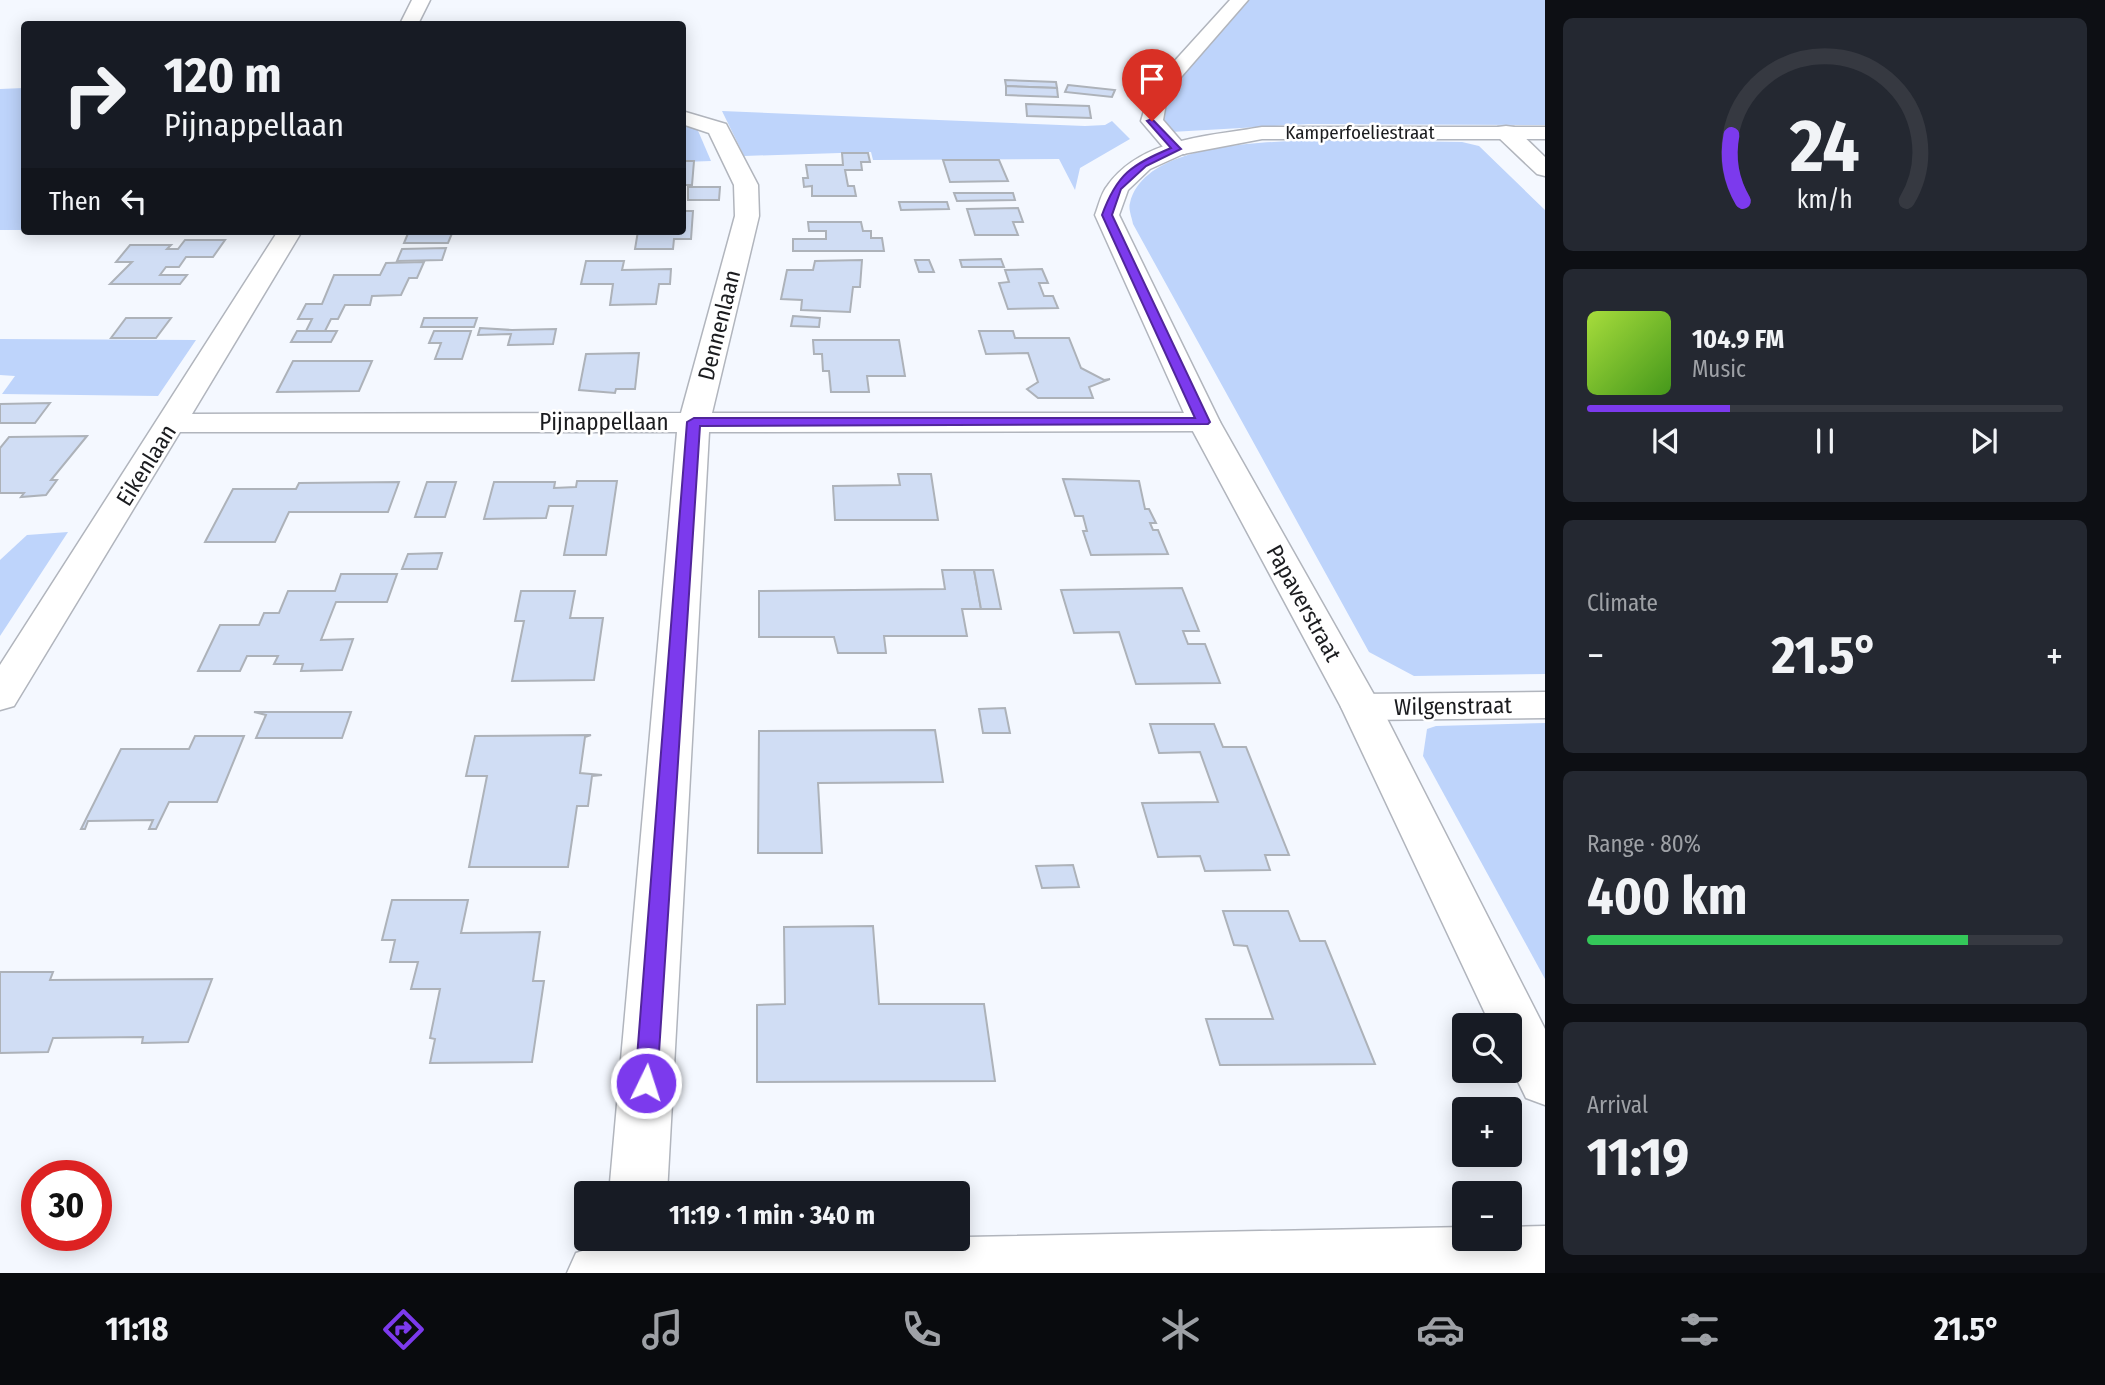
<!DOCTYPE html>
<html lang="en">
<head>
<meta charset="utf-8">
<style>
	:root { --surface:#171b24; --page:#242831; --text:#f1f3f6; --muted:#9ea1a6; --line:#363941; --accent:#7c3aed }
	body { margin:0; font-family:"Fira Sans Condensed",sans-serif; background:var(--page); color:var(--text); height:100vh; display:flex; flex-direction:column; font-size:26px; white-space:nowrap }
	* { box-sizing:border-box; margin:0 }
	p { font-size:23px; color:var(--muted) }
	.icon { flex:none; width:38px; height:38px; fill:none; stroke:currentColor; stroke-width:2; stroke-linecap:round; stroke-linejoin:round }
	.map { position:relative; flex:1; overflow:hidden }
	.panel { display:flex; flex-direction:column; gap:18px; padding:18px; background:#0d0f14; width:560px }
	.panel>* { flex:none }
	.guide { position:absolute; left:21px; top:21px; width:665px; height:214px; border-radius:7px; box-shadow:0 4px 18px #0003; background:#171b24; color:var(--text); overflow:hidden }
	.tools { position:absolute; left:1452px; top:1013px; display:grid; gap:14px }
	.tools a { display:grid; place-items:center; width:70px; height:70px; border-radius:7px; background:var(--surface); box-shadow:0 4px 18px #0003; font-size:35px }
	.speed { position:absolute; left:21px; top:1160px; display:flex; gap:14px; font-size:35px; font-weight:700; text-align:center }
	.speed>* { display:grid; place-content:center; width:91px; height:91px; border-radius:50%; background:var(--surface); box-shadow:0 4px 18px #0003; line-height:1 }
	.speed .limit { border:10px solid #d22; background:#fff; color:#111 }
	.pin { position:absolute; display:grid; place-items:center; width:60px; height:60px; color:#fff; margin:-72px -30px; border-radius:50% 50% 50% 0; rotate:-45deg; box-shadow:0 0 7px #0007 }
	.pin .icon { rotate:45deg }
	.me { position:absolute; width:77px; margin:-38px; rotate:4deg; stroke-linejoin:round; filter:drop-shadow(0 0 5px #0008) }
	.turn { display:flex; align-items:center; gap:24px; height:147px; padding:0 28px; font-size:32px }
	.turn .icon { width:91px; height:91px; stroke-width:2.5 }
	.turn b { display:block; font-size:49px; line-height:60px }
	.then { display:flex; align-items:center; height:66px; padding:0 28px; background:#0003; gap:14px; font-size:26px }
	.big { font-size:52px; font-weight:700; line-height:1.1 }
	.panel .widget { flex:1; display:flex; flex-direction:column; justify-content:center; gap:10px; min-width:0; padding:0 24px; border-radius:10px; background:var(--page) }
	.panel .dial { align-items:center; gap:0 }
	.dial svg { height:182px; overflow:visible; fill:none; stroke:var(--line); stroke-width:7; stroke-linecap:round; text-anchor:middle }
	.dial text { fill:var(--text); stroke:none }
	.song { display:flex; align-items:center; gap:21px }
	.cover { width:84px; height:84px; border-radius:10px; background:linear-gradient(135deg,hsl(80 70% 55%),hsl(100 70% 35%)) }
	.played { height:7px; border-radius:4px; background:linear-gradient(90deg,var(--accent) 30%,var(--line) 30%) }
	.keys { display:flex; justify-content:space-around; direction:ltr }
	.heat { display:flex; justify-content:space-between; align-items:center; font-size:38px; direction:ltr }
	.charge { height:10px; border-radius:5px; background:linear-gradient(90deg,#34c759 80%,var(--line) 0) }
	.trip { position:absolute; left:574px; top:1181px; width:396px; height:70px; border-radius:7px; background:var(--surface); box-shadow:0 4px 18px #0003; font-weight:700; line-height:70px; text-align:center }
	.dock { display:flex; height:112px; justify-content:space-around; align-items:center; background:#090b0e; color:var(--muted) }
	.dock .icon { width:49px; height:49px }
	.dock .active { color:var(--accent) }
	.dock b { font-size:32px; color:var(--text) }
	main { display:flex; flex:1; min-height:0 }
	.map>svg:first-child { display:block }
	.green { fill:#bed4fb }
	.building { fill:#d0ddf4; stroke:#adb2b9; stroke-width:2 }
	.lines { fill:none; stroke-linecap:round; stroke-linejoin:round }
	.street-casing { stroke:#b1b5bd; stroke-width:3 }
	.secondary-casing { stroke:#b1b5bd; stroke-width:3 }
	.street { fill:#fff; fill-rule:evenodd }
	.secondary { fill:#fff; fill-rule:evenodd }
	.route { fill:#7c3aed; stroke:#51269a; stroke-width:2 }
	.labels { text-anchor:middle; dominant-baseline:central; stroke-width:5; stroke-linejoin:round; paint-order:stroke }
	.far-street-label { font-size:19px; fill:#1b1c1f; stroke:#fff }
	.street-label { font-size:23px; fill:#1b1c1f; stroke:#fff }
</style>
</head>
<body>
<main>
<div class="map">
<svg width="1545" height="1273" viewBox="0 0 1545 1273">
	<rect width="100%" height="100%" fill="#f4f8ff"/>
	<!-- green -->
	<g class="green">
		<path d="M1248,0H1545V125L1309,124L1171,132L1150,108Z"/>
		<path d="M24,88V230H0V89Z"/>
		<path d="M722,111L1085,126L1105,125L1112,121L1130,139L1080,168L1075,190L1059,159L873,160L871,152L744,156Z"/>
		<path d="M683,123L696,126L711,161L683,162Z"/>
		<path d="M1325,140L1462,142L1479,146L1545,210V674L1414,676L1369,652L1133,224C1132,218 1128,209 1130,203C1145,140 1275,142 1325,140Z"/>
		<path d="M0,339L196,340L158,396L2,394L15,376L0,375Z"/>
		<path d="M68,532L0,636V560L27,535Z"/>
		<path d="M1545,723V979L1423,756L1427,729L1436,726Z"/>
	</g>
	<!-- building -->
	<g class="building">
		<path d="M1005,80L1056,82L1057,88L1006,86Z"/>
		<path d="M1068,85L1115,90L1112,97L1065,92Z"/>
		<path d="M1006,86L1057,88L1058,97L1006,95Z"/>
		<path d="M1026,104L1089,106L1091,118L1027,116Z"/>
		<path d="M842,153H868L870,162H861L862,170H845L848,186H854L856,196H812V186L804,187L803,178H808L806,165H843Z"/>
		<path d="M943,160H999L1008,181L950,182Z"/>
		<path d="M682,161H694L692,185H682Z"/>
		<path d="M688,187H720L719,200H688Z"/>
		<path d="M954,193H1013L1015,200L957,201Z"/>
		<path d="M899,202H947L949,209L901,210Z"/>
		<path d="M1018,208L1023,222H1013L1018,235H975L967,209Z"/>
		<path d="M682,211H693L691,239H674L673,249H635L638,231H682Z"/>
		<path d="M808,222H861L863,231H871V238H882L884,251H793V239H826V231H809Z"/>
		<path d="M409,231H453L448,243H404Z"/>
		<path d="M185,240H225L213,257H186L179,267H166L160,275H187L180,284H110L132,262H116L130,245H171L167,249H178Z"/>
		<path d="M446,248L442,260L397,261L402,249Z"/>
		<path d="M1001,259L1004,267H962L960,260Z"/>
		<path d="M862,260L860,287H853L850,312L801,310L802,300L781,299L787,270H813L815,261Z"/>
		<path d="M915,260H929L934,272H919Z"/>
		<path d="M586,261H624L622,270L671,269L670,284H659L656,304L610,305L613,284H581Z"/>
		<path d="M424,262L417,278H409L401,295L372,296L370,305H345L338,319H331L325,331H306L312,319H298L306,304H322L334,275H380L386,263Z"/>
		<path d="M1042,269L1048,283H1039L1044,296H1053L1058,308L1008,309L999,283L1009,282L1005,270Z"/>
		<path d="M793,316L820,318L819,327L791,326Z"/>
		<path d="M126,318H171L156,338H111Z"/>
		<path d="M424,318H477L474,327H421Z"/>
		<path d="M480,328L512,330L556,329L553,344L508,345L511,334L478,335Z"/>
		<path d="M297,331H337L331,342H291Z"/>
		<path d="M434,331H471L462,359H435L441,343H429Z"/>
		<path d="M979,331H1013L1015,338H1069L1081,368L1104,380L1110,379L1089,387L1093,398H1038L1027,389L1038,382L1028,353L986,354Z"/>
		<path d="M813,340H899L905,376H867L869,392H831L829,371H823L822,354H814Z"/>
		<path d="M639,353L635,389H616L615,393L579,390L586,354Z"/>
		<path d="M293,361H372L359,391L277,392Z"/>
		<path d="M50,403L35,423H0V404Z"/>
		<path d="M87,436L51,480H57L46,495L21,497L24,493H0V448L9,437Z"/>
		<path d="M898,474H931L938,520H835L833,486L900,485Z"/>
		<path d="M1063,479L1139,481L1145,509H1149L1156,523H1150L1153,530H1158L1168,554L1091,555L1083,531H1087L1083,516H1075Z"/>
		<path d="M577,481H617L606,555H564L573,506H549L546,518L484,519L494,482H555L554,488L576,487Z"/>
		<path d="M399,482L388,512H289L275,542H205L233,489H296L299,483Z"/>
		<path d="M427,482H456L445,517H415Z"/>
		<path d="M442,553L437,569H402L408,554Z"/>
		<path d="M942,570H974L981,609H962L967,636H884L886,653H838L834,637H759V591L945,589Z"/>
		<path d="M974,570H993L1001,609H981Z"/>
		<path d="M341,574H397L387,602H336L321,640L353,639L342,670L301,671L303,664H274L278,656H247L240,671H198L220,625H259L264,613H279L288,591H335Z"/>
		<path d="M1182,588L1199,631H1183L1188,644H1205L1220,683L1136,684L1119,632L1074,633L1061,590Z"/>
		<path d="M521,591H575L570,618H603L594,680L512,681L524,621H515Z"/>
		<path d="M1005,708L1010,733H983L979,709Z"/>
		<path d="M254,712H351L342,738H256L266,715Z"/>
		<path d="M1150,724H1214L1223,747H1246L1289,855H1265L1270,870L1205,871L1200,856L1158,857L1142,803L1218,802L1200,752L1159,753Z"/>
		<path d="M935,730L943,782L818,783L822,853H758L759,731Z"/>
		<path d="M591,735L585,737L580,773L602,775L592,776L588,806H577L568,867H469L487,776H466L475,736Z"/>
		<path d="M195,736H244L217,802H169L156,829H149L153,820L88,821L85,829H81L121,749H189Z"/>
		<path d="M1073,865L1079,887L1042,888L1036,866Z"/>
		<path d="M392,900H468L461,933L540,932L533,981H544L532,1062L430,1063L435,1039L430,1038L440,989H411L418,962H390L395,940H382Z"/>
		<path d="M1223,911H1288L1300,941H1325L1375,1064L1220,1065L1206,1019H1273L1247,946L1234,945Z"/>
		<path d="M873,926L879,1004H984L995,1081L757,1082V1005L785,1004L784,927Z"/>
		<path d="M0,972H53L50,980L212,979L188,1042L142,1043L143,1037L53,1038L48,1052L0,1053Z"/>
	</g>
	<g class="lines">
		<defs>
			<g id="street">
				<path d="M412,0H430L418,24H400Z"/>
				<path d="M1230,0H1248L1168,92L1163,120L1188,149L1185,154H1169L1141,121L1151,87Z"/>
				<path d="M682,111L726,124L758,185L759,216L712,413H1204L1215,415L1220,422L1215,429L1204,431L709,432L667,1194H609L677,432H180L14,706L0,710V665L278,231H302L192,414L681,413L735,216L734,185L709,133L682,124Z"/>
				<path d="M1506,126L1514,127L1545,157V176L1537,174L1498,137L1495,132L1498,127Z"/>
				<path d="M1545,692V718L1361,720L1347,716L1341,707L1347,698L1361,694Z"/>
				<path d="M1545,1226V1273H567L576,1253L605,1244L606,1239H664V1243L1465,1227V1239H1510V1227Z"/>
			</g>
			<path id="secondary" d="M1262,127H1545V139H1262L1183,154L1150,169L1128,190L1119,215L1220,422L1381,707L1545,1029V1105L1526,1098L1510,1065V1026H1491L1341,707L1188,422L1095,215C1099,205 1101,193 1108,185C1142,138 1210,136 1262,127Z"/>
		</defs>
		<!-- street casing -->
		<use href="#street" class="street-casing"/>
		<!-- secondary casing -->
		<use href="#secondary" class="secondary-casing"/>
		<!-- street -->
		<use href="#street" class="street"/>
		<!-- secondary -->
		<use href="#secondary" class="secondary"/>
	</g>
	<!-- route -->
	<path class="route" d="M1152,119L1181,149L1146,166L1121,189L1112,215L1210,422L1208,424L700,426L657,1083L654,1090L646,1093L638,1090L635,1083L687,422L694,418H1195L1102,215C1117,174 1131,165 1171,148L1147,121Z"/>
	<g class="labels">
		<!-- far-street labels -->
		<g class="far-street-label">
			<text x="1360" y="132">Kamperfoeliestraat</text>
		</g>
		<!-- street labels -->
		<g class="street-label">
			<text transform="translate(719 325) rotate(-76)">Dennenlaan</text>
			<text x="604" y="422">Pijnappellaan</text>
			<text transform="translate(146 465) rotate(-58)">Eikenlaan</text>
			<text transform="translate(1304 603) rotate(61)">Papaverstraat</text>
			<text transform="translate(1453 706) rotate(-1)">Wilgenstraat</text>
		</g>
	</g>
</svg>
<div class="tools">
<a><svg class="icon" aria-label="search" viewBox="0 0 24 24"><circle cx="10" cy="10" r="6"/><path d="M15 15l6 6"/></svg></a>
<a>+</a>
<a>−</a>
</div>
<div class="speed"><div class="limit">30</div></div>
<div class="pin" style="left:1152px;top:121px;background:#d93025"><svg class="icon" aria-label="arrive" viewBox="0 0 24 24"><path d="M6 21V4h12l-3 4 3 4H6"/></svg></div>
<svg class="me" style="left:646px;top:1083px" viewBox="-20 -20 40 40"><circle r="17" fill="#7c3aed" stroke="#fff" stroke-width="3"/><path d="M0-11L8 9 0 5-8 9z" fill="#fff"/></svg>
<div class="trip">11:19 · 1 min · 340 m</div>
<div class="guide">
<div class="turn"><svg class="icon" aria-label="right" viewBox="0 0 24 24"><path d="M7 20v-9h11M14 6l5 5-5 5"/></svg><div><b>120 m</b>Pijnappellaan</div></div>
<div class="then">Then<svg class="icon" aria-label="left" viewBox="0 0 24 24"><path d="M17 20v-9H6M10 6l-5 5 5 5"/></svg></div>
</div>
</div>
<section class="panel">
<div class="widget dial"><svg viewBox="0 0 100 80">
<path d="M14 69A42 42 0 1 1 86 69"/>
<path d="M14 69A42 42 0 0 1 9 40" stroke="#7c3aed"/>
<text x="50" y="56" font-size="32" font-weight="700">24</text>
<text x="50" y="72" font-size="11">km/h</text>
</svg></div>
<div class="widget">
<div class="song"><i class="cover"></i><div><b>104.9 FM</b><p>Music</p></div></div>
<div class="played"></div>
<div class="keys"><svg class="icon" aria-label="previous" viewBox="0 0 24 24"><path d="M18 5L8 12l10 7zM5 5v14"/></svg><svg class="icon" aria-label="pause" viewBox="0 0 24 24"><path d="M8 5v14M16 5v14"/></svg><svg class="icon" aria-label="next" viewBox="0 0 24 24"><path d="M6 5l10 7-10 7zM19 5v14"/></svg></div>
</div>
<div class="widget"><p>Climate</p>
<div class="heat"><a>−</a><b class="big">21.5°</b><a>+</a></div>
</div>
<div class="widget"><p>Range · 80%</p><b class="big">400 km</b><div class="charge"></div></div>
<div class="widget"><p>Arrival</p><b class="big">11:19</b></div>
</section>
</main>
<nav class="dock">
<b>11:18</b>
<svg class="icon active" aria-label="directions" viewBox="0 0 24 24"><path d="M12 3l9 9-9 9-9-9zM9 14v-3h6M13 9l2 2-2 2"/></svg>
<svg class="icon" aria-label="music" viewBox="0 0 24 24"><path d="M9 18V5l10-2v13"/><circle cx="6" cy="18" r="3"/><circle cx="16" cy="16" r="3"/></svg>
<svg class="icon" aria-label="phone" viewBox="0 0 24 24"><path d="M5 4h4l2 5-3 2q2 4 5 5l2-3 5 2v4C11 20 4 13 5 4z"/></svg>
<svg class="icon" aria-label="climate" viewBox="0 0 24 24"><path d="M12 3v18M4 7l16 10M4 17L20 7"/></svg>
<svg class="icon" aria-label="car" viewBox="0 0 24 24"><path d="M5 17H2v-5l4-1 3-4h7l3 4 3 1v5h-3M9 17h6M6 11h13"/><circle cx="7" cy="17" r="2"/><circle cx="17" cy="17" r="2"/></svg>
<svg class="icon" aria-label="filters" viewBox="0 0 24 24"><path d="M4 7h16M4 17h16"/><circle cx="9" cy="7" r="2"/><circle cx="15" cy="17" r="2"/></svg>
<b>21.5°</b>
</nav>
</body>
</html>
